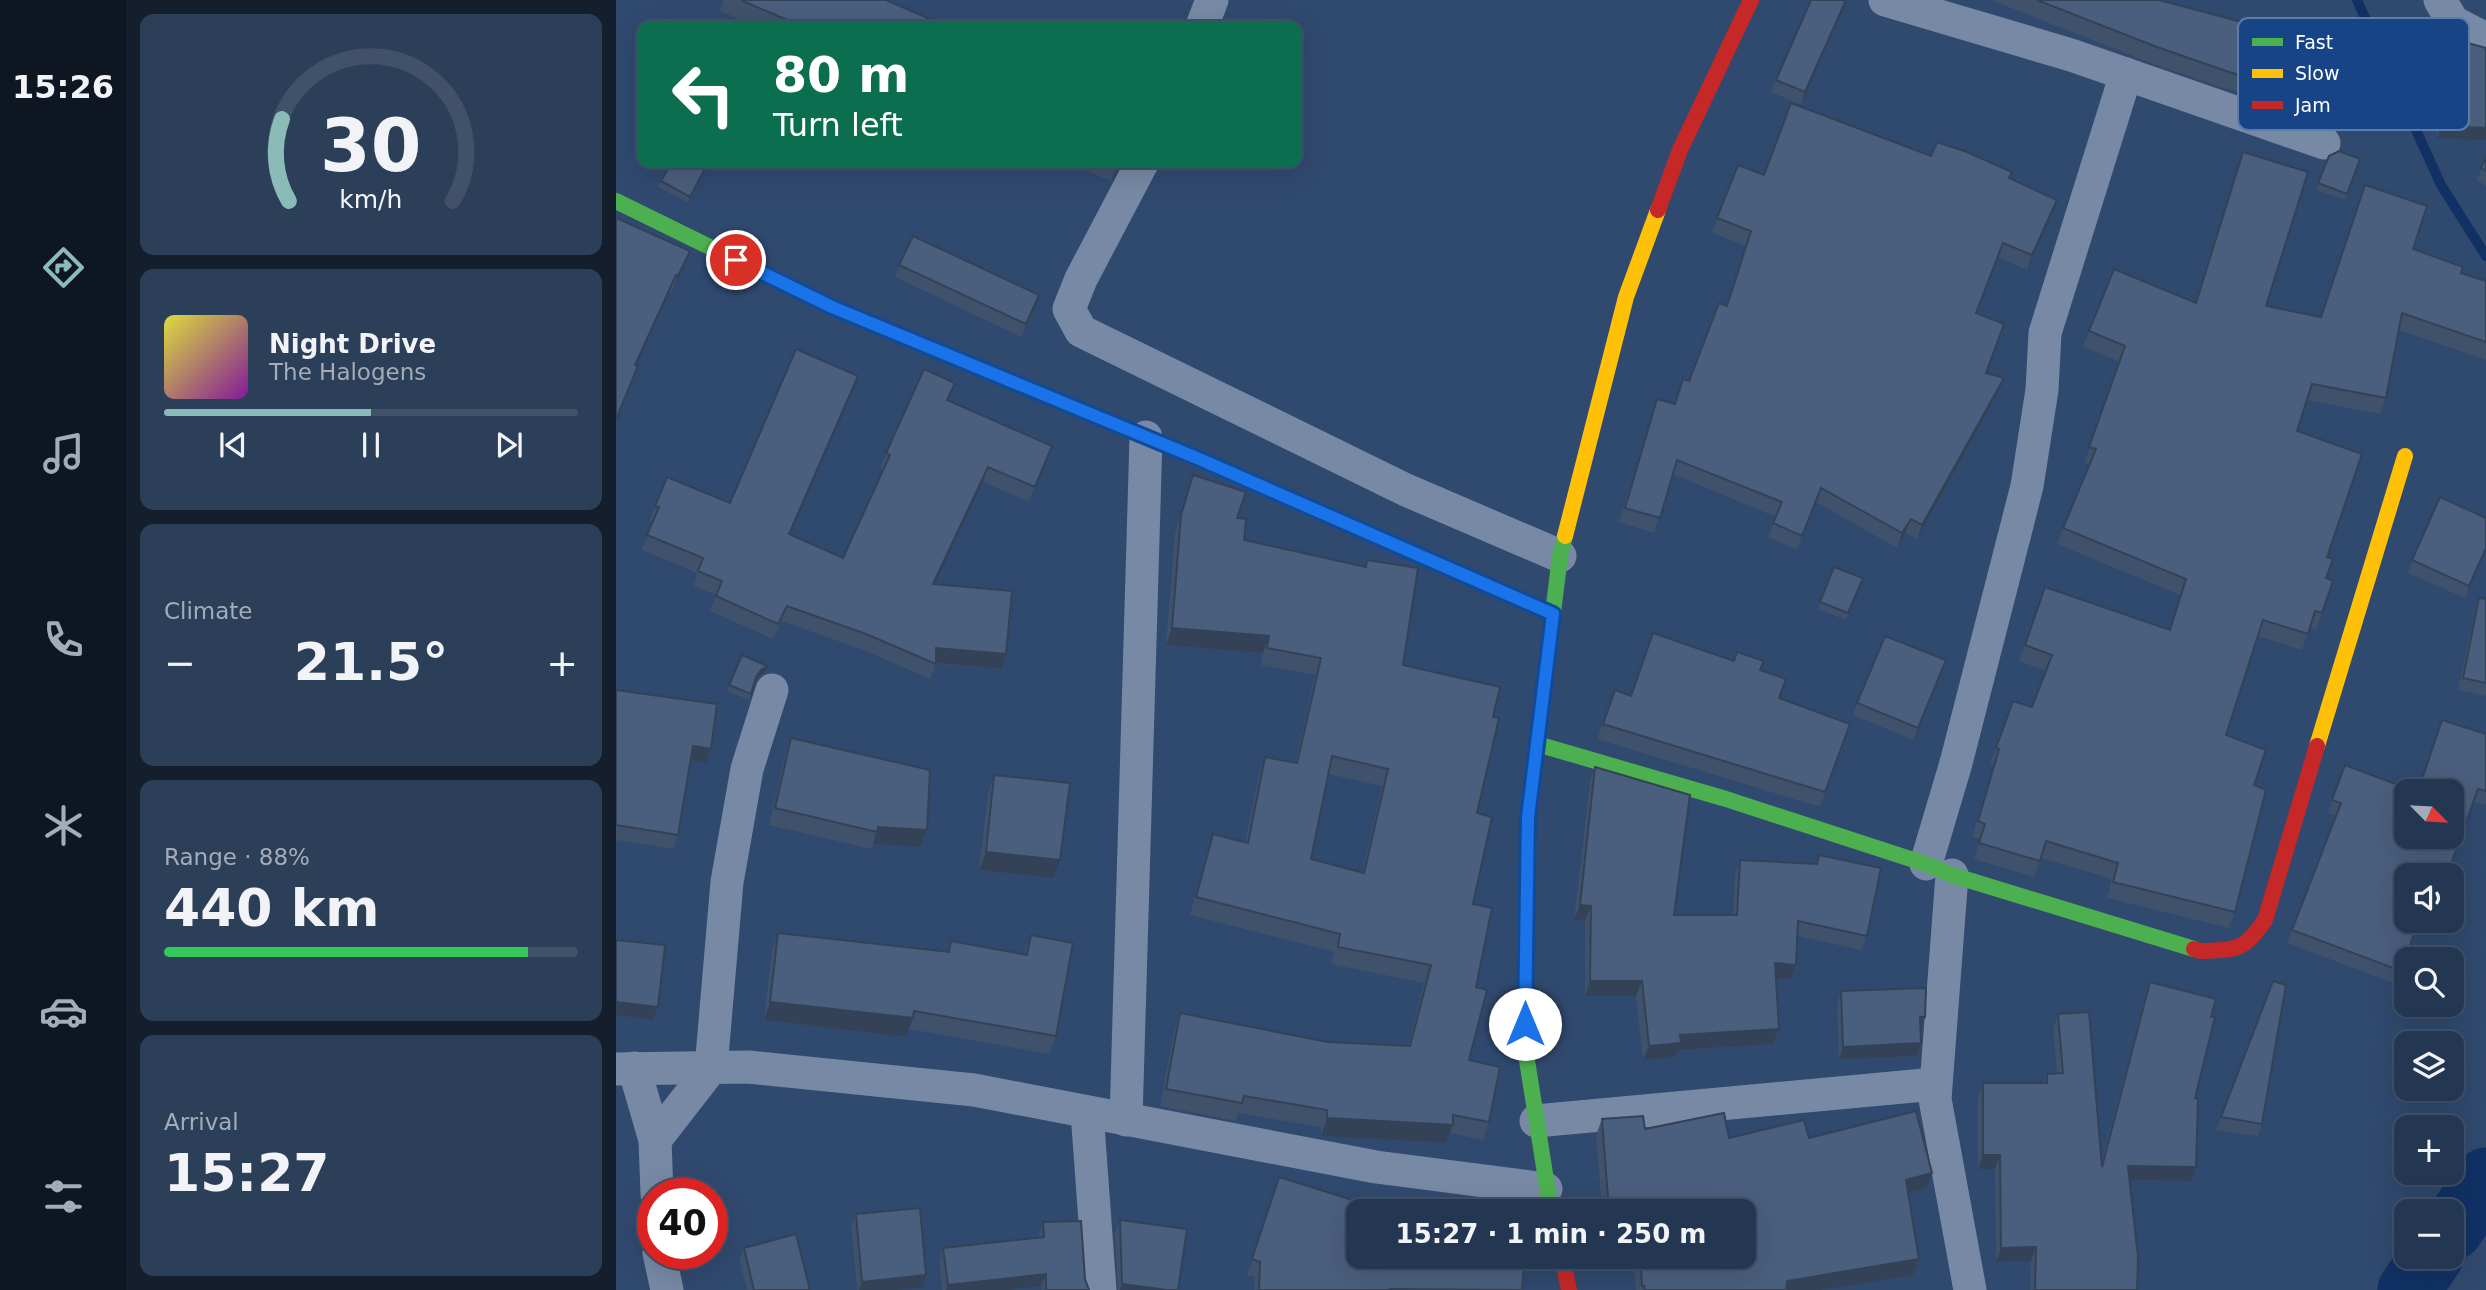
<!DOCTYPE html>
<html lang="en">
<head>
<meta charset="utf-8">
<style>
	:root { --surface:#243752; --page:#2c3f59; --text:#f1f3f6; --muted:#a3acb8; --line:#415169; --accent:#8bbbb9 }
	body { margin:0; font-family:"DejaVu Sans",sans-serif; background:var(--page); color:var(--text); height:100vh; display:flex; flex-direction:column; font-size:26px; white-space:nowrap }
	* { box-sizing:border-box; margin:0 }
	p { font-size:23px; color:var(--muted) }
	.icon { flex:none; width:38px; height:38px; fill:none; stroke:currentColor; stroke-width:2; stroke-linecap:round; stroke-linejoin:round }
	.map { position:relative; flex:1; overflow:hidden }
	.side { display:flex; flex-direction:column; gap:14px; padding:14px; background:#141e2d; width:490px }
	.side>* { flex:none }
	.hud { position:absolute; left:21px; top:21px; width:665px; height:147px; border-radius:14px; box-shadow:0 7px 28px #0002,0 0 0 2px var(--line); background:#0b6e4f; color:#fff; overflow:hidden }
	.needle { width:46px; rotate:114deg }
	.fabs { position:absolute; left:1778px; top:779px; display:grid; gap:14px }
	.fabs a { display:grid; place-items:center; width:70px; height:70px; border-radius:14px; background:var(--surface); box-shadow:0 7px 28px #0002,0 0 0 2px var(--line); font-size:35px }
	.speed { position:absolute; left:21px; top:1178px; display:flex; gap:14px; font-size:35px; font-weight:700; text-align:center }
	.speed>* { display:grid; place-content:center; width:91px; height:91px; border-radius:50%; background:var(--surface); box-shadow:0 7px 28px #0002,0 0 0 2px var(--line); line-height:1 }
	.speed .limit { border:10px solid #d22; background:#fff; color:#111 }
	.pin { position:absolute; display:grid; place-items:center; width:60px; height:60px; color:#fff; margin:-30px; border:4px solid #fff; border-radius:50%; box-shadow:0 2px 7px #0007 }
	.me { position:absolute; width:77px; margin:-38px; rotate:0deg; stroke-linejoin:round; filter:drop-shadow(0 0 5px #0008) }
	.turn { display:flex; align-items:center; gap:24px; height:147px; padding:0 21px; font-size:32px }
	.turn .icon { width:91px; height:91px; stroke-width:2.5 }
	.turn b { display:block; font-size:49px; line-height:60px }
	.big { font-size:52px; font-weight:800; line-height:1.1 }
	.side .tile { flex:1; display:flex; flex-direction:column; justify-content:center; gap:10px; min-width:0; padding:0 24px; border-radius:14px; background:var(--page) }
	.side .dial { align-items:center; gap:0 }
	.dial svg { height:182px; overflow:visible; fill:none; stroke:var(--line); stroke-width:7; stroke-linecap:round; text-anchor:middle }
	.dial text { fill:var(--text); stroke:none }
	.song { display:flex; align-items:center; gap:21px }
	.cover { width:84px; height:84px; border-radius:10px; background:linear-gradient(135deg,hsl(60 70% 55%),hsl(290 70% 35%)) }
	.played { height:7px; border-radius:4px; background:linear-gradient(90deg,var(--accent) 50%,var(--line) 50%) }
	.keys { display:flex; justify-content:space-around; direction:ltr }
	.heat { display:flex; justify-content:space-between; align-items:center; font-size:38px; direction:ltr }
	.charge { height:10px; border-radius:5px; background:linear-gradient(90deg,#34c759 88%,var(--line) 0) }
	.trip { position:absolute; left:730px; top:1199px; width:410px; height:70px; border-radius:14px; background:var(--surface); box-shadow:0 7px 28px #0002,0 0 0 2px var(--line); font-weight:800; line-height:70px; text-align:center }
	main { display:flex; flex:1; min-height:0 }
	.tabs { display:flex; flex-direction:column; width:126px; justify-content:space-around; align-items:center; background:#0e1621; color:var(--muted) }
	.tabs .icon { width:49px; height:49px }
	.tabs .selected { color:var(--accent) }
	.tabs b { font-size:32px; color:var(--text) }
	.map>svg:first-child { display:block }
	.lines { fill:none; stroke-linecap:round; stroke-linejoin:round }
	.stream { stroke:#113165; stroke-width:10 }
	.river { stroke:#113165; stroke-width:63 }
	.street { stroke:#7789a4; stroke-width:33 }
	.fast { stroke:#4caf50; stroke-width:16 }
	.slow { stroke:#ffc107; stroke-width:16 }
	.jam { stroke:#c62828; stroke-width:16 }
	.wall { fill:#40516c; fill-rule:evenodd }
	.shaded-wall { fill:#344258 }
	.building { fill:#4a5e7d; stroke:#344258; stroke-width:2; fill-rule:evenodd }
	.route-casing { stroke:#114b97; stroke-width:18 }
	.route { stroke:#1a73e8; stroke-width:12 }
	.key { fill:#174387; stroke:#5d7bab; stroke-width:2 }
	.key-label { font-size:19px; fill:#fff }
</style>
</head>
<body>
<main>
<nav class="tabs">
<b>15:26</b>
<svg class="icon selected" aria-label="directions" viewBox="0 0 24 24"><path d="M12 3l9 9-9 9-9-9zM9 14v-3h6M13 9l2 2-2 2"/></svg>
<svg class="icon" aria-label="music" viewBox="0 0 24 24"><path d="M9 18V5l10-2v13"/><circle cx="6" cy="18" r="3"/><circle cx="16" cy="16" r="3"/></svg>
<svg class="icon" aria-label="phone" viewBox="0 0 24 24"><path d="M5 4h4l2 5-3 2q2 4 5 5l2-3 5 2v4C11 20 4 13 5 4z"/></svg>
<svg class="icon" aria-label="climate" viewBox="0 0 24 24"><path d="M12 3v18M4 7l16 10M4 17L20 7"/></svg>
<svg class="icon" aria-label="car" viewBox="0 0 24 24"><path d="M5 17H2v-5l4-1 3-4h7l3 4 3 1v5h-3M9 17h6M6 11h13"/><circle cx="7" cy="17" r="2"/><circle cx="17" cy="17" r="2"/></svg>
<svg class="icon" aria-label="filters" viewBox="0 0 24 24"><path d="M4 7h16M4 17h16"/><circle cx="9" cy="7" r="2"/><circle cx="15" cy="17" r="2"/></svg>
</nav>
<section class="side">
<div class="tile dial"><svg viewBox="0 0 100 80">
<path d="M14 69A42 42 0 1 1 86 69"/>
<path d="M14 69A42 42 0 0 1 11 33" stroke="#8bbbb9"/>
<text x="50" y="56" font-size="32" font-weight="700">30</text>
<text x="50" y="72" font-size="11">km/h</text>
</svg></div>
<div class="tile">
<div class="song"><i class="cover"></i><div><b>Night Drive</b><p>The Halogens</p></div></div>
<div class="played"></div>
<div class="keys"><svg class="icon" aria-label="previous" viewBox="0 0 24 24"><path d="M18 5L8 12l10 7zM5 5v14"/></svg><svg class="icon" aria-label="pause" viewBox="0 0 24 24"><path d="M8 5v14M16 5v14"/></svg><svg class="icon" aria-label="next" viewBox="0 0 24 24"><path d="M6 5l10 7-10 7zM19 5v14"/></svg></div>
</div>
<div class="tile"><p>Climate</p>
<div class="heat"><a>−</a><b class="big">21.5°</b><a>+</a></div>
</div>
<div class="tile"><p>Range · 88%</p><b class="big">440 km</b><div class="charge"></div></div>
<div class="tile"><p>Arrival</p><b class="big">15:27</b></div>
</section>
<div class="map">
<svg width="1870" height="1290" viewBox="0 0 1870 1290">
	<rect width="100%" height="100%" fill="#30496e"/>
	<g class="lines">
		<!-- stream -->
		<path class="stream" d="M1741,0L1825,185L1870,256"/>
		<!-- river -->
		<g class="river">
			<path d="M1836,1229L1870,1179"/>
			<path d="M1793,1290L1816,1256"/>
		</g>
		<!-- street -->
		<g class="street">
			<path d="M1269,0L1455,55L1708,143"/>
			<path d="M1824,0L1837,22L1870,39"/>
			<path d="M586,26L596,0"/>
			<path d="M526,163L465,279L453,309L465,331L790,490L944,556"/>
			<path d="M1310,864L1340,763L1411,486L1426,390L1429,333L1510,74"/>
			<path d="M1336,875L1319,1099L1354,1290"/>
			<path d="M18,1068L39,1140L41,1194"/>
			<path d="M0,1069L132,1067L358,1090L760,1167L930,1189"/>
			<path d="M471,1112L484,1290"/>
			<path d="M510,1120L530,437"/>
			<path d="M920,1121L1319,1084"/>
			<path d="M39,1140L95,1068L111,882L131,769L156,690"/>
			<path d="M43,1253L51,1290"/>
		</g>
		<!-- fast -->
		<g class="fast">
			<path d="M0,201L216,307L561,450"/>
			<path d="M921,744L1110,799L1310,864L1336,875L1578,949"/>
			<path d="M935,1211L909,1048L910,929L912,817L944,556L949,536"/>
		</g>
		<!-- slow -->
		<g class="slow">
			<path d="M561,450L937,614"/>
			<path d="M949,536L1010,297L1042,210"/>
			<path d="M1701,746L1789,456"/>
		</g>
		<!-- jam -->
		<g class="jam">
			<path d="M1042,210L1064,150L1135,0"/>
			<path d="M1578,949L1584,951C1620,950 1628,951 1649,920L1701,746"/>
			<path d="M946,1256L953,1290"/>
		</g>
	</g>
	<!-- wall -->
	<g class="wall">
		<path d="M108,0H270L330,26H139L104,11Z"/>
		<path d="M1375,0H1543L1681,90L1675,105L1607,88L1535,63Z"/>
		<path d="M1227,9L1185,105L1155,92L1160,80Z"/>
		<path d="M1826,36L1870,48L1821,138L1822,48Z"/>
		<path d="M1627,152L1650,306L1705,317L1797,249L1845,273L1870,281V360L1783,330L1770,398L1764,414L1691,400L1681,431L1711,557L1706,613L1700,629L1694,627L1686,650L1642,636L1610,735L1638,785L1619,912L1613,928L1491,898L1496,879L1425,858L1418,877L1358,859L1364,839L1356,837L1378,765L1374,764L1397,701L1416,707L1430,671L1403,661L1429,587L1553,630L1564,595L1441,544L1473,464L1468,463L1504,362L1467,346L1473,331L1579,303Z"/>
		<path d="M1315,156L1393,178L1436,214L1411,270L1382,257L1360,314L1370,373L1388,378L1382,393L1301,539L1289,533L1281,548L1200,502L1181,550L1152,537L1160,517L1057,474L1038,533L1003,522L1041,399L1058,404L1067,379L1073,381L1110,306L1130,246L1096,233L1122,165L1148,175Z"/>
		<path d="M1713,156L1744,159L1729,200L1700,190Z"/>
		<path d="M1870,158V186L1861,180Z"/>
		<path d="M452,163H505L495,181Z"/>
		<path d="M88,173L72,203L42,187L45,181Z"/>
		<path d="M0,218L68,268L55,294L53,293L20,365L16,383Z"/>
		<path d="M283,265L419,308L405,337L279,277Z"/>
		<path d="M237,391L174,534L227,558L267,470L264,468L270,453L332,401L436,446L413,502L367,482L319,584L390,654L385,669L320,664L314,679L245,649L165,621L157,639L94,611L100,595L77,586L81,573L26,550L37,522L33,521L51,477L114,503Z"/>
		<path d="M577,475L621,518L628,540L748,567L751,560L787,665L877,717L861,813L857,904L860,987L853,1060L873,1122L867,1140L834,1133L830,1143L705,1136V1127L622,1113L620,1121L544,1106L558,1031L564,1013L712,1042L792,1046L808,983L715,964L718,952L574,915L591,851L597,834L629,842L643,774L649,757L679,763L699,675L645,665L647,653L550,645L559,533ZM712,774L766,786L746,872L695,859Z"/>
		<path d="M1870,550L1849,598L1792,573L1796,560Z"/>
		<path d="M1218,567L1247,578L1230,620L1202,609Z"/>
		<path d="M1863,598L1870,599V696L1842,690L1859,610Z"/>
		<path d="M126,655L151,666L149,672L143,676L138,683L133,700L111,691Z"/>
		<path d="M1144,670L1163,698L1234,724L1204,807L981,739L999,690L1015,696Z"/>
		<path d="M1325,672L1297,740L1237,715L1241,703Z"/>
		<path d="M0,690L95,749L90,763L75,761L62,835L57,849L0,840Z"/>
		<path d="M1870,734V805L1857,802L1790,875L1803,920L1780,984L1671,943L1720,816L1712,813L1729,765L1790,836Z"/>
		<path d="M175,738L311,830L304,847L257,844L255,849L153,825L169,755Z"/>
		<path d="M979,767L1058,915H1117L1119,874L1124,860L1200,864L1203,855L1251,936L1245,950L1181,936L1180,965L1174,979L1160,978L1163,1029L1157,1044L1062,1050L1059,1057L1027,1060L1020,996H969V921L958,920L974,782Z"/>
		<path d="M378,775L444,860L438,878L363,870L372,793Z"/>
		<path d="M162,933L331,952L335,941L408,954L415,935L440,1036L433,1054L293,1029L290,1037L148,1020L156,951Z"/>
		<path d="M1657,981L1646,1124L1642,1136L1600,1130Z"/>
		<path d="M1534,982L1595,1017L1579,1098L1575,1181L1514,1180L1521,1290H1414L1415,1261L1380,1262L1379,1169H1362V1098L1367,1083H1428L1431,1074H1441L1437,1029L1442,1014L1485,1163L1529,996Z"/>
		<path d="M1225,991L1305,1029L1300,1056L1223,1059L1221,1004Z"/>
		<path d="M986,1119L1029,1129L1113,1138H1193L1311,1188L1292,1193L1303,1259L1297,1275L1205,1290H1020L1017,1256H1127V1211H986L980,1135Z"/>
		<path d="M663,1177L742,1256L906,1290H638L639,1277L631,1275Z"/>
		<path d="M884,1199L912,1211H879Z"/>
		<path d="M240,1214L306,1288L282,1290H241L235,1227Z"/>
		<path d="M504,1220L562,1290H502L499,1232Z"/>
		<path d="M427,1222L469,1279L473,1290H425V1286L391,1290H326L323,1261L327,1248L423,1238V1234Z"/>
		<path d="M128,1248L194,1290H131L123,1260Z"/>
	</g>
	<!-- shaded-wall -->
	<g class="shaded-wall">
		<path d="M1230,0L1227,9L1185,105L1189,92Z"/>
		<path d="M1825,126L1870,128V140L1821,138Z"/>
		<path d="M502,163H505L495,181Z"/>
		<path d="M90,167L88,173L72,203L74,197Z"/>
		<path d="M1441,200L1436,214L1411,270L1416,255Z"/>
		<path d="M74,251L68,268L55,294L62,276Z"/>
		<path d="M60,275L53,293L13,382L19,365Z"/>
		<path d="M423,295L419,308L405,337L410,324Z"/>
		<path d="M242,376L237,391L168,549L173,534Z"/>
		<path d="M1388,378L1382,393L1301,539L1306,525Z"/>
		<path d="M436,446L431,461L413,502L419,487Z"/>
		<path d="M372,467L367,482L312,599L317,584Z"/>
		<path d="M1295,519L1289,533L1281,548L1286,533Z"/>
		<path d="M1870,548V550L1849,598L1853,586Z"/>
		<path d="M556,628L653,636L647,653L550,645Z"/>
		<path d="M320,648L390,654L385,669L319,663Z"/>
		<path d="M151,666L149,672L143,676L138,684L145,670Z"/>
		<path d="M77,746L95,749L90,763L72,760Z"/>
		<path d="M262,827L311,830L304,847L257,844Z"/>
		<path d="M370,852L444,860L438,878L363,870Z"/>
		<path d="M964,905L975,906L969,921L958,920Z"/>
		<path d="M1159,963L1180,965L1174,979L1154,978Z"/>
		<path d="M974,981H1026L1020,996H969Z"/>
		<path d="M0,1002L42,1007L37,1020L0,1015Z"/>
		<path d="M154,1002L297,1018L290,1037L148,1020Z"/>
		<path d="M1304,1017H1309L1305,1029H1299Z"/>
		<path d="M1163,1029L1157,1044L1062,1050L1059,1057L1027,1060L1033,1046L1064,1035Z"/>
		<path d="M1305,1043L1300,1056L1223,1059L1227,1047Z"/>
		<path d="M711,1118L837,1125L830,1143L705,1136Z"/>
		<path d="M1367,1155H1384L1379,1169H1362Z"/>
		<path d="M1512,1166L1580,1167L1575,1181L1507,1180Z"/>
		<path d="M1316,1173L1311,1188L1285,1195L1290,1180Z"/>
		<path d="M1021,1208L1020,1211H993Z"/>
		<path d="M1420,1247L1415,1261L1380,1262L1385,1248Z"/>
		<path d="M1303,1259L1297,1275L1205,1290H1167L1171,1281Z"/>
		<path d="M430,1274L425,1286L391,1290H330L332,1285Z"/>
		<path d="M310,1275L306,1288L282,1290H243L246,1282Z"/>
		<path d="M506,1284L551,1290H504Z"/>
		<path d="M774,1289H878L877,1290H774Z"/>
	</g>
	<!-- building -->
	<g class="building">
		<path d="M125,0H270L330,26H185Z"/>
		<path d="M1195,0H1230L1189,92L1160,80Z"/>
		<path d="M1421,0H1543L1694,40L1681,90L1613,72L1541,47Z"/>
		<path d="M1826,36L1870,48V128L1825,126Z"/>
		<path d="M1175,103L1315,156L1321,142L1351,152L1396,172L1393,178L1441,200L1416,255L1387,243L1360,313L1388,324L1370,373L1388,378L1306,525L1295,519L1286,533L1205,488L1186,536L1157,523L1166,502L1061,460L1044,518L1009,508L1041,399L1059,404L1067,379L1073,381L1103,303L1111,306L1135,231L1101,218L1122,165L1148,175Z"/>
		<path d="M1723,151L1744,159L1731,194L1702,183L1713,156Z"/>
		<path d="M1627,152L1692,172L1650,306L1705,317L1749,185L1811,206L1797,249L1847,267L1845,273L1870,281V342L1786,313L1770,398L1696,384L1681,431L1746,454L1711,557L1717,559L1710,578L1717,581L1706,613L1699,611L1692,634L1647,620L1610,735L1650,750L1638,785L1650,790L1619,912L1497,882L1502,863L1430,841L1424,861L1363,843L1369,824L1362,821L1383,749L1380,748L1397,701L1416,707L1436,655L1409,645L1429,587L1554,630L1570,579L1447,528L1480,449L1473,447L1509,346L1473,331L1498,269L1580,303Z"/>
		<path d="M1870,158V171L1865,168Z"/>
		<path d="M55,163H83L90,167L74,197L45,181Z"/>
		<path d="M0,218L74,251L62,276L60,275L19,365L22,366L0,419Z"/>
		<path d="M297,236L423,295L410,324L283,265Z"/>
		<path d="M180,349L242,376L173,534L227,558L274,455L270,453L308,369L339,383L331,400L436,446L419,487L372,467L317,584L396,591L390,654L320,648V664L250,634L171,606L162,624L100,596L106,581L82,571L87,558L31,535L43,507L39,506L51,477L114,503Z"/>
		<path d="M577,475L630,492L621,518L630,519L628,540L750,567L751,560L802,568L787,665L884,687L877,717L883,718L861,813L876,817L857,904L876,908L860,987L871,990L853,1060L884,1067L873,1122L837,1115V1125L711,1118V1110L628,1096L626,1103L550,1089L564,1013L712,1042L794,1046L815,965L722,947L724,934L580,897L597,834L632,843L649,757L681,763L705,658L651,648L653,636L556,628L565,515ZM716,756L772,769L748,873L695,859Z"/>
		<path d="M1824,497L1870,518V548L1853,586L1796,560Z"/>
		<path d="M1218,567L1247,578L1232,613L1204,602Z"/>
		<path d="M1863,598L1870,599V683L1847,678Z"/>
		<path d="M1037,633L1118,661L1121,652L1148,661L1144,670L1170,679L1163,698L1234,724L1209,792L987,724L999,690L1015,696Z"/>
		<path d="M1269,636L1330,660L1302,728L1241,703Z"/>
		<path d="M126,655L151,666L145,670L140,677L135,694L113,685Z"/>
		<path d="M0,690L101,704L95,749L77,746L62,835L0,825Z"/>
		<path d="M1826,720L1870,734V791L1862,789L1831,875H1790V920H1803L1785,971L1676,930L1725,803L1716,800L1729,765L1798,791H1790V836H1836V791H1802Z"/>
		<path d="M175,738L314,770L311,830L262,827L261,832L159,808Z"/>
		<path d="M979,767L1074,795L1058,915H1121L1124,860L1201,864L1203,855L1265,868L1251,936L1182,921L1180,965L1159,963L1163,1029L1064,1035L1065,1043L1033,1046L1026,981H974L975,906L964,905Z"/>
		<path d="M378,775L454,783L444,860L370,852Z"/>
		<path d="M162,933L333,952L335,941L411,955L415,935L457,943L440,1036L298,1011L297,1018L154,1002Z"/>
		<path d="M0,940L49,945L42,1007L0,1002Z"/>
		<path d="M1657,981L1670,985L1646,1124L1605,1117Z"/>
		<path d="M1534,982L1600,999L1595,1017H1599L1579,1098L1582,1099L1580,1167L1512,1166L1522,1257L1521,1290H1419L1420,1247L1385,1248L1384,1155H1367V1083H1431V1074L1447,1073L1442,1014L1473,1012L1486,1167Z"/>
		<path d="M1310,988L1309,1017H1304L1305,1043L1227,1047L1225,991Z"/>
		<path d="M1300,1111L1316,1173L1290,1180L1303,1259L1171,1281L1170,1290H1029L1028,1286H1026L1024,1256H1127V1211H1021V1208L993,1211L986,1119L1027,1116L1029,1129L1108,1113L1113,1138L1188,1120L1193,1138Z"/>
		<path d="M663,1177L762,1208L761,1211H742V1256H909L906,1290L774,1289V1290H643L644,1262L636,1259Z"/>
		<path d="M884,1199L913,1200L912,1211H883Z"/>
		<path d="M304,1208L310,1275L246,1282L240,1214Z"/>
		<path d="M504,1220L571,1229L562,1290H551L506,1284Z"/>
		<path d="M465,1221L469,1279L473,1290H430V1274L332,1285L327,1248L428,1237L427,1222Z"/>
		<path d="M180,1234L194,1290H138L128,1248Z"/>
	</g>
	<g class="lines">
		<defs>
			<path id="route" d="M120,260L216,307L581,458L937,614L912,817L909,1024"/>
		</defs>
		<!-- route casing -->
		<use href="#route" class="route-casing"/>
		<!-- route -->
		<use href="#route" class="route"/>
	</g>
	<!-- legend -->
	<rect x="1622" y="18" width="231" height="112" rx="10" class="key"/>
	<rect x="1636" y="38" width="31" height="8" fill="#4caf50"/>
	<rect x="1636" y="69" width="31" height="9" fill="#ffc107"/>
	<rect x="1636" y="101" width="31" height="8" fill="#c62828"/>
	<g class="key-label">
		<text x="1679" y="49">Fast</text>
		<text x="1679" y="80">Slow</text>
		<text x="1679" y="112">Jam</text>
	</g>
</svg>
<div class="fabs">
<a><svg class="needle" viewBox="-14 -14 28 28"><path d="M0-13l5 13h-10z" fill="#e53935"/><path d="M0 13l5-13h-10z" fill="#a3acb8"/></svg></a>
<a><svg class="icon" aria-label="sound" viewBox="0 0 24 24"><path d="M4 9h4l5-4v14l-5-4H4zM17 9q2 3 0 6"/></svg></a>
<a><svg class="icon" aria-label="search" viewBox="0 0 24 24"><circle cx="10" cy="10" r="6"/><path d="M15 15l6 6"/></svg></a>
<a><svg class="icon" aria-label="layers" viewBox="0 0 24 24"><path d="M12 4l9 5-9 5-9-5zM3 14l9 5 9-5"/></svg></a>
<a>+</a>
<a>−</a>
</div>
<div class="speed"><div class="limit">40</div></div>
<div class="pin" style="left:120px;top:260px;background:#d93025"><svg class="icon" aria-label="arrive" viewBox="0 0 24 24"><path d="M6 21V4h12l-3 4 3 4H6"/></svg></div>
<svg class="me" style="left:909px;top:1024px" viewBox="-20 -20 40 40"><circle r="19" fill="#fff"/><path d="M0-13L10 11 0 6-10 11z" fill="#1a73e8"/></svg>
<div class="trip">15:27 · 1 min · 250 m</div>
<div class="hud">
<div class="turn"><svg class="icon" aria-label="left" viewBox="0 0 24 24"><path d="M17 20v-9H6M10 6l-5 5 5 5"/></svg><div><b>80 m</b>Turn left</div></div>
</div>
</div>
</main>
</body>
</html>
